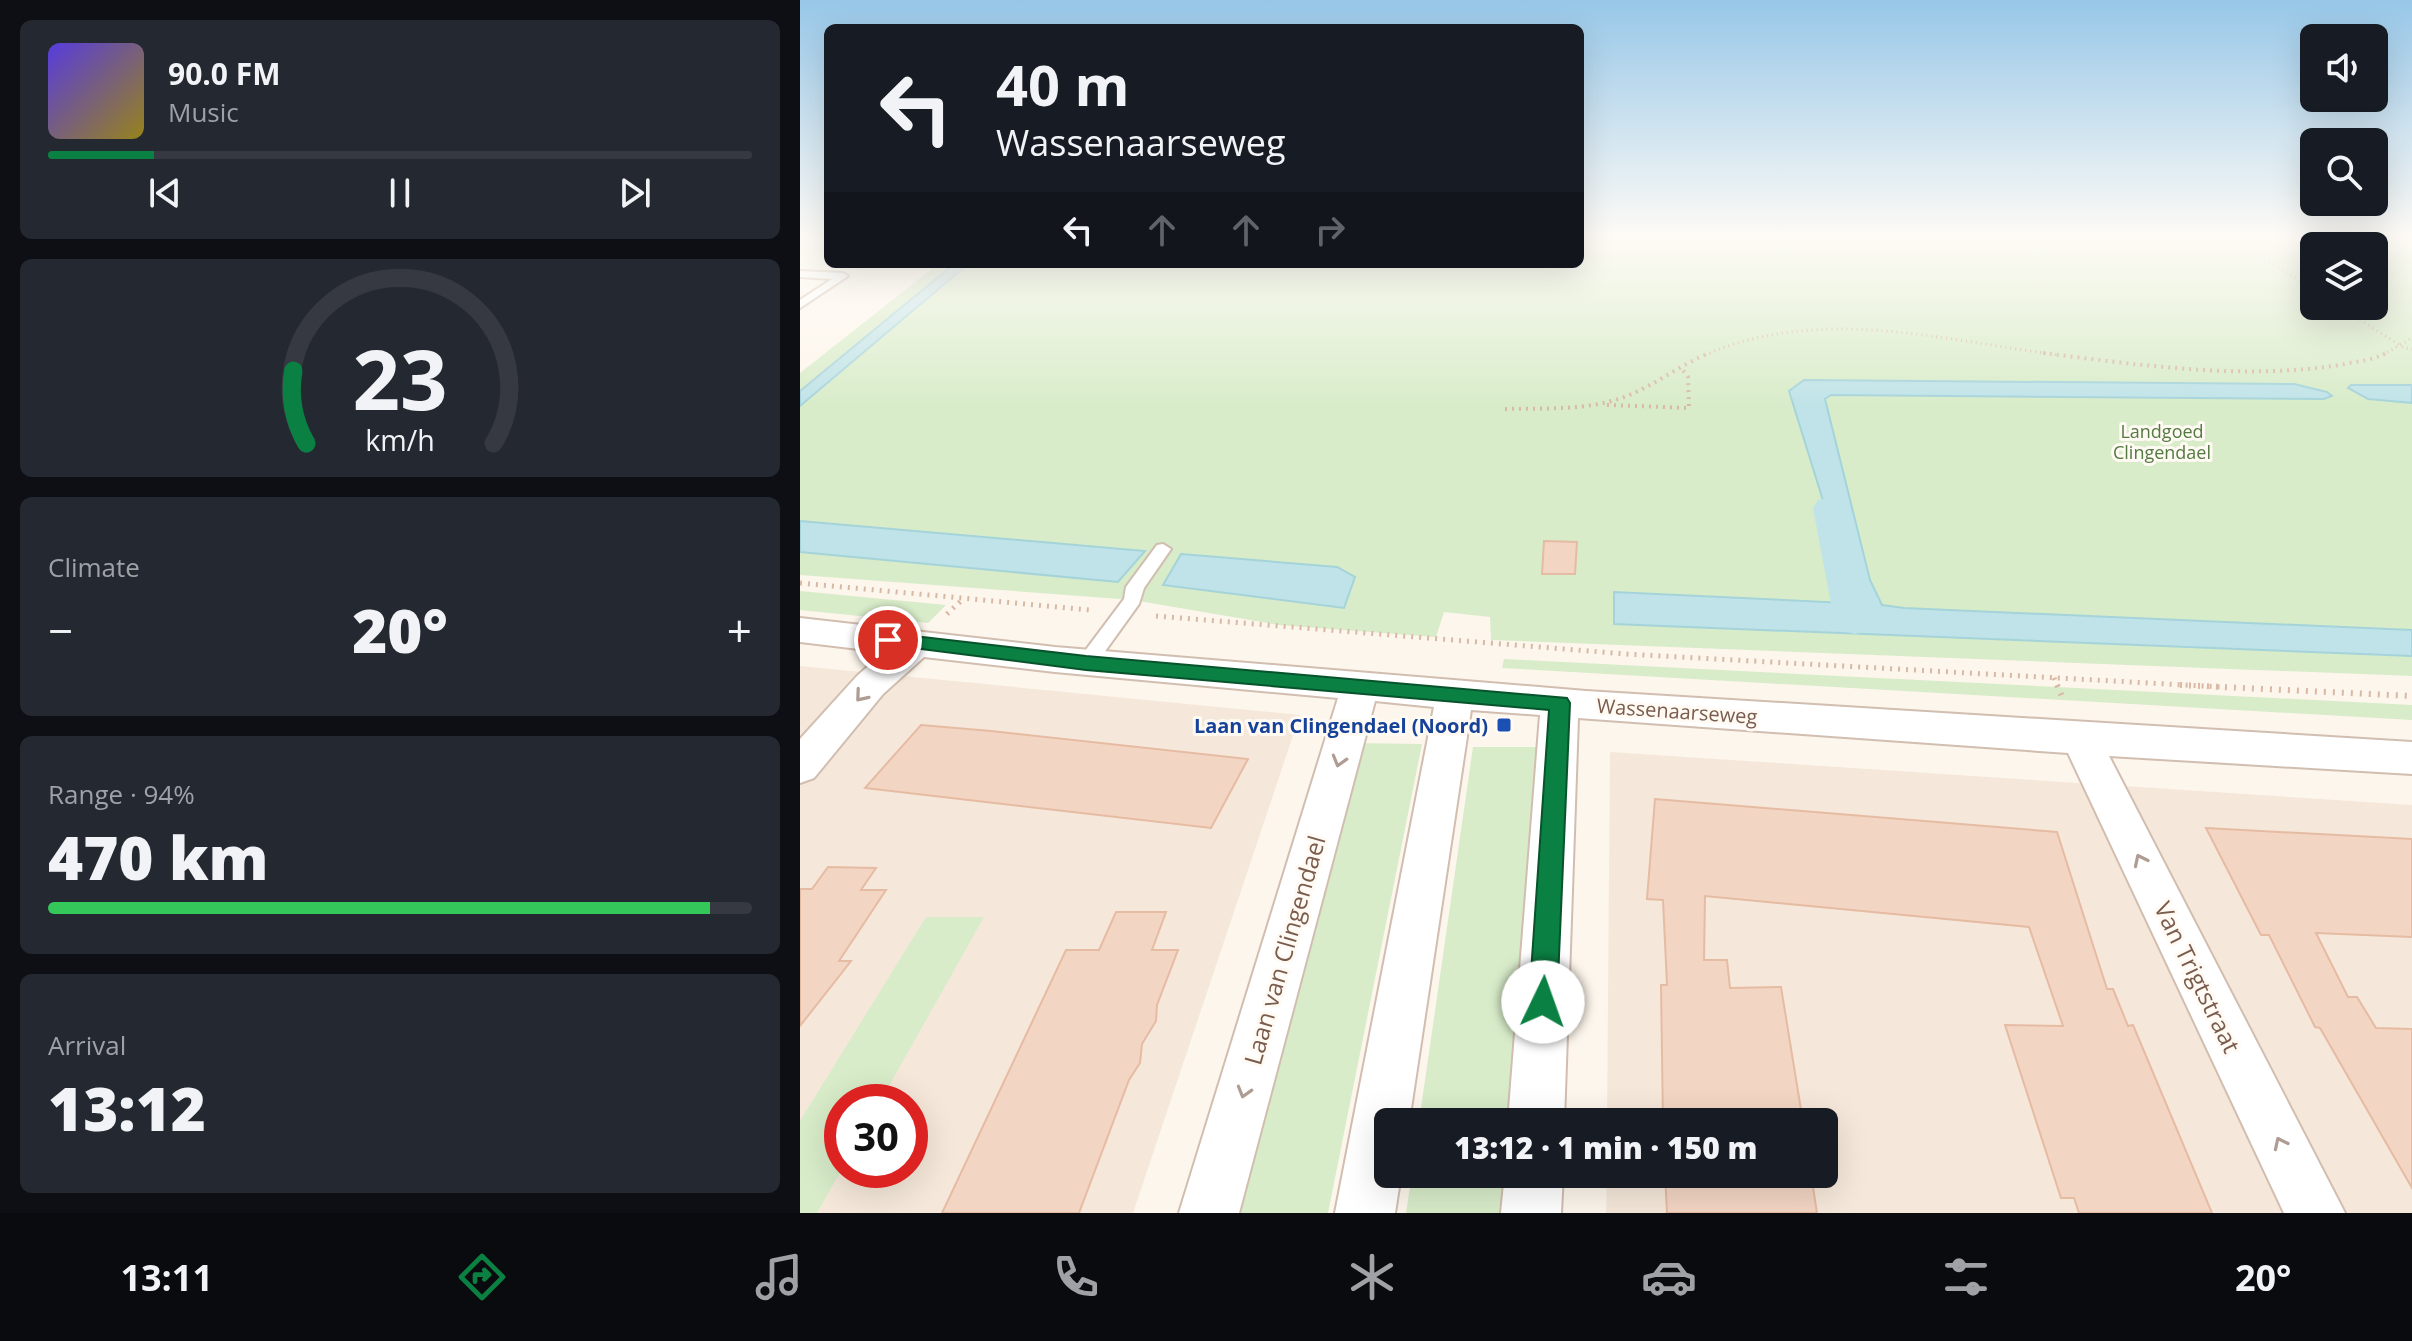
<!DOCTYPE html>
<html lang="en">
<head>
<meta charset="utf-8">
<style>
	:root { --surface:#171b24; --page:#242831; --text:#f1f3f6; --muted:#9ea1a6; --line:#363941; --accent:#0b8043 }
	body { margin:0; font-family:"Open Sans",sans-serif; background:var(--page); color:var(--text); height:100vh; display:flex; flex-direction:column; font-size:30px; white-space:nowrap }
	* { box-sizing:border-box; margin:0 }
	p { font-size:26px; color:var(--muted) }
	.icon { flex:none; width:44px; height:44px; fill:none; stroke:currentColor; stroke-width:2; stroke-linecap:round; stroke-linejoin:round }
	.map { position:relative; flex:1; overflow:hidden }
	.side { display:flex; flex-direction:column; gap:20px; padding:20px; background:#0d0f14; width:800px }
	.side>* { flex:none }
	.hud { position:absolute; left:24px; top:24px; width:760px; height:244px; border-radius:12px; box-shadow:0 8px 32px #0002; background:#171b24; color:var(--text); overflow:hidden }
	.tools { position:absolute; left:1500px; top:24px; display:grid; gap:16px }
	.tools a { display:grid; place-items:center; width:88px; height:88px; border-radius:12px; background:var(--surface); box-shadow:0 8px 32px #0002; font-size:40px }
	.speed { position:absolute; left:24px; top:1084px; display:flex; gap:16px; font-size:40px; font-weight:700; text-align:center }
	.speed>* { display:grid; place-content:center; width:104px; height:104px; border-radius:50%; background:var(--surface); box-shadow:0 8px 32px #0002; line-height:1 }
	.speed .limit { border:12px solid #d22; background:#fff; color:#111 }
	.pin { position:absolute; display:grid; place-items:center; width:68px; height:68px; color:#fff; margin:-34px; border:4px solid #fff; border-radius:50%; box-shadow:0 2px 8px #0007 }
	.me { position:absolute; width:88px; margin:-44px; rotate:3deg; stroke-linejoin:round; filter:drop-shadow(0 0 6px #0008) }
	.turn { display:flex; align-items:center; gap:28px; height:168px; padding:0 40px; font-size:36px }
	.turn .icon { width:104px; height:104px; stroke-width:2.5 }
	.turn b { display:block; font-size:56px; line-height:68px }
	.lanes { display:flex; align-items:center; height:76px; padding:0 40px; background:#0003; justify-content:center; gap:40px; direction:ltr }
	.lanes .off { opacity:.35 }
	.big { font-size:60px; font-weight:800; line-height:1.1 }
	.side .widget { flex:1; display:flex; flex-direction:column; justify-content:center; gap:12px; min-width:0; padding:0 28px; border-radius:12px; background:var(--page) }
	.side .dial { align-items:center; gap:0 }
	.dial svg { height:208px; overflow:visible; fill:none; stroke:var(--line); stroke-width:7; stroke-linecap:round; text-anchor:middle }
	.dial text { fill:var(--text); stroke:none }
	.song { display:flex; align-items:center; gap:24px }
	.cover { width:96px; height:96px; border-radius:12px; background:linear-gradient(135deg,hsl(250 70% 55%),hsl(50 70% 35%)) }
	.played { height:8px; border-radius:4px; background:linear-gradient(90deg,var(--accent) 15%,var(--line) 15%) }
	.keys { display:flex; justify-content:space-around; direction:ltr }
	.heat { display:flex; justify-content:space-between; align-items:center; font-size:44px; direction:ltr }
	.charge { height:12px; border-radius:6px; background:linear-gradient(90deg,#34c759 94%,var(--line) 0) }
	.trip { position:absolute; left:574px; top:1108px; width:464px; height:80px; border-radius:12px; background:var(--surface); box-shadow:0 8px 32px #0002; font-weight:800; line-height:80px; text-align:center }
	.tabs { display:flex; height:128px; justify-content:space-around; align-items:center; background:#090b0e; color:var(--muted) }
	.tabs .icon { width:56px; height:56px }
	.tabs .active { color:var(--accent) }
	.tabs b { font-size:36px; color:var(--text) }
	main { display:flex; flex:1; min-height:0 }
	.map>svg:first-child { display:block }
	.residential { fill:#f5e8da; fill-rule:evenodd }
	.green { fill:#d8ecc9; fill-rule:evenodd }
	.water { fill:#bfe3e8; stroke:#a5d3da; stroke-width:2 }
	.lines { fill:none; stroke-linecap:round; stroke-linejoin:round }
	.canal { fill:#bfe3e8; fill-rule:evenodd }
	.building { fill:#f3d5c3; stroke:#e6bba3; stroke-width:2 }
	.service-casing { stroke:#d1beb0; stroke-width:4 }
	.minor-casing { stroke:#d1beb0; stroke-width:4 }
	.path-far3 { stroke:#d9b8a5; stroke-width:3; stroke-dasharray:1 4; stroke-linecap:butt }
	.path-far2 { stroke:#d9b8a5; stroke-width:4; stroke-dasharray:2 5; stroke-linecap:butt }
	.path-far1 { stroke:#d9b8a5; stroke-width:5; stroke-dasharray:2 6; stroke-linecap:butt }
	.path { stroke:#d9b8a5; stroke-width:6; stroke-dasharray:2 7; stroke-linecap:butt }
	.service { fill:#fff; fill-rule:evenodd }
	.minor { fill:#fff; fill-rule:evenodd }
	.oneway { stroke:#af9d94 }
	.route { fill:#0b8043; stroke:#07532c; stroke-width:2 }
	.transit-dot { fill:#1a4fb4; stroke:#fffaf3; stroke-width:3 }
	.labels { text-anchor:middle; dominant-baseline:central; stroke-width:6; stroke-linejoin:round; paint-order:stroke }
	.far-park-label { font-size:18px; fill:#537a41; stroke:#fffaf3 }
	.street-label { font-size:20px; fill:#7a5c4d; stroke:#fffaf3 }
	.transit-label { font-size:20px; font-weight:bold; fill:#164399; stroke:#fffaf3; text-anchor:end }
	.near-street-label { font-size:24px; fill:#7a5c4d; stroke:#fffaf3 }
</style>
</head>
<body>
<main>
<section class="side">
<div class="widget">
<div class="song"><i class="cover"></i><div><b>90.0 FM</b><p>Music</p></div></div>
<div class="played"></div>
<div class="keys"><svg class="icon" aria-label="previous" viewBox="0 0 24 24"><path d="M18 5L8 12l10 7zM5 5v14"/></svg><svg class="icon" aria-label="pause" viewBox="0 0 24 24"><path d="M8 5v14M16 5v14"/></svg><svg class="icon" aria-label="next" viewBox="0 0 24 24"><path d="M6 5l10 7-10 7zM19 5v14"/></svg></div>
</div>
<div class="widget dial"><svg viewBox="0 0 100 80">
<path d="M14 69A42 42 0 1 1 86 69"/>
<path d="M14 69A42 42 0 0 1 9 41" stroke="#0b8043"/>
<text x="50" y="56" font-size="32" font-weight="700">23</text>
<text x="50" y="72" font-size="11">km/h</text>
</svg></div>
<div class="widget"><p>Climate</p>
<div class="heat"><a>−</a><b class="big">20°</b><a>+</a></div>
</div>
<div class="widget"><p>Range · 94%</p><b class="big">470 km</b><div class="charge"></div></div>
<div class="widget"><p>Arrival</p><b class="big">13:12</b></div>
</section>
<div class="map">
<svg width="1612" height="1213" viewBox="0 0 1612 1213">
	<rect width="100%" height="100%" fill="#fdf6ec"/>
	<!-- residential -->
	<g class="residential">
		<path d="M0,666L500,715L333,1213H0ZM42,1102H110V1170H42Z"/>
		<path d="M810,752L1612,805V1213H806L807,1174H1024V1122H807Z"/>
	</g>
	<!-- green -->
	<g class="green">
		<path d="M780,238H1612V676L691,640L690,617L644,612L636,637L479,625L333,600L0,575V552L317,582L165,536L0,521V373L138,264H780ZM1514,246H1574V306H1514ZM381,555L537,567L554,578Z"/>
		<path d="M0,591L146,605L128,623L0,610Z"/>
		<path d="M704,659L1612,705V720L702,668Z"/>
		<path d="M552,743L622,744L528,1213H422Z"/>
		<path d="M673,747H741L714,1122H619Z"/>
		<path d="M126,917H184L80,1102H42V1169L17,1213H0V1121Z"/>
		<path d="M612,1174H711L708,1213H606Z"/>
	</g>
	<!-- water -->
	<g class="water">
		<path d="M154,264H168L0,406V391Z"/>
		<path d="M1004,380L1494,384L1527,392L1532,396L1524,399L1031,395L1025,399L1070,580L1082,605L1104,608L1612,630V656L814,624V592L1046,603L1053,597L989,391Z"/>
		<path d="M1551,385H1612V403L1568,399L1548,388Z"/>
		<path d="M0,521L345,551L318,582L0,552Z"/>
		<path d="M381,554L537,567L555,577L544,608L363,585Z"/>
	</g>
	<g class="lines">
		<!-- canal -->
		<path class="canal" d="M1031,497L1044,500L1049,508L1076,620L1070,630L1055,634L1040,630L1034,620L1013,508L1018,500Z"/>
	</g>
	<!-- building -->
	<g class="building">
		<path d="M744,541L777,542L775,574H742Z"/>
		<path d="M121,725L191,731L448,759L411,828L65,788Z"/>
		<path d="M855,799L1257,832L1307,989H1313L1328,1026L1333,1025L1412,1213H1279L1274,1198H1261L1205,1025L1263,1026L1229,927L905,896L904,960H927L930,988L981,987L1003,1122H863L861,985H867L863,900L847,899Z"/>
		<path d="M1406,828L1612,839V937L1516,933L1548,997H1557L1576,1028L1612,1029V1188L1520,1028L1515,1027L1469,935H1461Z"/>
		<path d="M28,867L76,868L61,890H86L39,961H51L0,1026V889H12Z"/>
		<path d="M316,912H366L352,950H378L357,1005L356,1021L342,1044L340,1063L329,1080L279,1213H142L266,950H299Z"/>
		<path d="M865,1174H1011L1017,1213H867Z"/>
	</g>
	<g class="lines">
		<defs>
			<g id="service">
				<path d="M0,271L43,273L48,276L0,308V300L32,279L0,277Z"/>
				<path d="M363,544L371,549L344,588L339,604L293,668H279L276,663L324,599L326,587L357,545Z"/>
			</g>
			<g id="minor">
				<path d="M0,618L255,647L786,691L1612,742V774L1309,756L1545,1213H1484L1268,753L778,718L764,1122H708L740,715L671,710L609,1122H588V1174H601L595,1213H535L634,707L575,701L439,1213H379L538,698L255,672L124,657L83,694L14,778L0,783V739L57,676L84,652L0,642Z"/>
				<path d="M705,1174H763L761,1213H701Z"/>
			</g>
		</defs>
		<!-- service casing -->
		<use href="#service" class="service-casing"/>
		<!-- minor casing -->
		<use href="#minor" class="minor-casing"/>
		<!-- path-far3 -->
		<g class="path-far3">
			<path d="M1431,238L1514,290"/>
			<path d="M1539,306L1604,348L1612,349"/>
			<path d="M905,355C1019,305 1141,340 1259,355"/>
			<path d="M1583,355L1612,338"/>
		</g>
		<!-- path-far2 -->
		<g class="path-far2">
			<path d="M1243,353C1341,365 1447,381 1545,364C1559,361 1574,360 1586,353"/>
			<path d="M807,405L889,408L888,377L881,368"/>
			<path d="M705,409C746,408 788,411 827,396C856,384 881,365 909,353"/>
		</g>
		<!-- path-far1 -->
		<g class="path-far1">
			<path d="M0,583L290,610"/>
			<path d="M147,614L163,599"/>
			<path d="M356,616L826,654L1421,687"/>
			<path d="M1254,678L1258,687"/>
		</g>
		<!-- path -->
		<g class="path">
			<path d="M1257,685L1263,699"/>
			<path d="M1380,685L1612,696"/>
		</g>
		<!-- service -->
		<use href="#service" class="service"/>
		<!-- minor -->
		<use href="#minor" class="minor"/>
	</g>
	<!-- one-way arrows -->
	<defs><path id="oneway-chevron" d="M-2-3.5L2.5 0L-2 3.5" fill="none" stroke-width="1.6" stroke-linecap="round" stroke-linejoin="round" transform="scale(2)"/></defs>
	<g class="oneway">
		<use href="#oneway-chevron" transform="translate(61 696) rotate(130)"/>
		<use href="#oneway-chevron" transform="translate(539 761) rotate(106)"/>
		<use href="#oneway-chevron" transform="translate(1340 860) rotate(-116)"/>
		<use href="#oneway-chevron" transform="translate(444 1092) rotate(106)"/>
		<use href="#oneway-chevron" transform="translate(1480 1143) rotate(-116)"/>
	</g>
	<!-- sky -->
	<linearGradient id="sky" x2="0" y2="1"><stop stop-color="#97c7e8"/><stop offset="0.58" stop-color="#fefbf6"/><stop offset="1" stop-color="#fefbf6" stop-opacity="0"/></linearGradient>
	<rect width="1612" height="408" fill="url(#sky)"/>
	<!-- route -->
	<path class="route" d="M88,633L286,656L767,698L770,703L757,1002L753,1012L743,1015L733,1012L729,1002L749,710L286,670L82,644L79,640L82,635Z"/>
	<!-- markers -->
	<rect class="transit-dot" x="696" y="717" width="16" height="16" rx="4"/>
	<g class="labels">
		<!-- far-park labels -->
		<g class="far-park-label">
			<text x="1362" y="431">Landgoed<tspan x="1362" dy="21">Clingendael</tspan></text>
		</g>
		<!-- street labels -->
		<g class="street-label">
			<text transform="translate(877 711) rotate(4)">Wassenaarseweg</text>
		</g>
		<!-- transit labels -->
		<g class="transit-label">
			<text x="688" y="725">Laan van Clingendael (Noord)</text>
		</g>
		<!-- near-street labels -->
		<g class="near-street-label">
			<text transform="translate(484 950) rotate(-74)">Laan van Clingendael</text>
			<text transform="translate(1398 977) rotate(64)">Van Trigtstraat</text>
		</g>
	</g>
</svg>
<div class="tools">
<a><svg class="icon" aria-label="sound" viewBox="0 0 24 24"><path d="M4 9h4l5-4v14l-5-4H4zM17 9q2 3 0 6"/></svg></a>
<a><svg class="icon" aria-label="search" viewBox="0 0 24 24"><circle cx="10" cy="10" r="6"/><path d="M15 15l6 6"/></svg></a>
<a><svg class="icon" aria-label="layers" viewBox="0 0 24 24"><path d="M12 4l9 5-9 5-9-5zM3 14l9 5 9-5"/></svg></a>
</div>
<div class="speed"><div class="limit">30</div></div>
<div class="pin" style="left:88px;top:640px;background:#d93025"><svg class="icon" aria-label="arrive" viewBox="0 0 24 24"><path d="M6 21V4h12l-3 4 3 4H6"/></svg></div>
<svg class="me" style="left:743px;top:1002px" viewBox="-20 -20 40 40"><circle r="19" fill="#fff"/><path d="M0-13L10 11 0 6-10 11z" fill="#0b8043"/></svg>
<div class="trip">13:12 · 1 min · 150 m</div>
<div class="hud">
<div class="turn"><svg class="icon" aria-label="left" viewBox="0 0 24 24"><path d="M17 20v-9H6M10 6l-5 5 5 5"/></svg><div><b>40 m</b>Wassenaarseweg</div></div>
<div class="lanes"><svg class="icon" aria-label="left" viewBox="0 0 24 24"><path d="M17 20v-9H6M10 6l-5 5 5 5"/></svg><svg class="icon off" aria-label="ahead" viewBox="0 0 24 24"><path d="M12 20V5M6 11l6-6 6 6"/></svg><svg class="icon off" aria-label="ahead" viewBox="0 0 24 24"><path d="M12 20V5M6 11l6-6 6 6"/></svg><svg class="icon off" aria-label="right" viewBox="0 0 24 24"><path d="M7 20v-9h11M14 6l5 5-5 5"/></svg></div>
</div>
</div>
</main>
<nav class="tabs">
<b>13:11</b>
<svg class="icon active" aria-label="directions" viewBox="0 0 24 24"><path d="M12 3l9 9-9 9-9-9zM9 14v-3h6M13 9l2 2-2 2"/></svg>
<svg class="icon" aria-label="music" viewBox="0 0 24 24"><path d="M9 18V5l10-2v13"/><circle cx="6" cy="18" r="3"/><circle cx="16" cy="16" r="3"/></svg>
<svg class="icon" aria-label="phone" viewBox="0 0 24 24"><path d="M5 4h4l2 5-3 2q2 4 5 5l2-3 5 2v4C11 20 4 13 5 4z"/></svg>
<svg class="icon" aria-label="climate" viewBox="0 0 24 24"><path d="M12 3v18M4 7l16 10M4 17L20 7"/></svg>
<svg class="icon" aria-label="car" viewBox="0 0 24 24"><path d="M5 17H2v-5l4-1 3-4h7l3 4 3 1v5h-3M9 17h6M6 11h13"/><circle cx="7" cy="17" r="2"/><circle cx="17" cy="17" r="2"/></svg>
<svg class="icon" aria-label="filters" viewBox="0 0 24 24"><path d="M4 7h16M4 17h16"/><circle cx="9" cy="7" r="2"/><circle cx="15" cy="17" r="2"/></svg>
<b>20°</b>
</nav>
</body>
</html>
